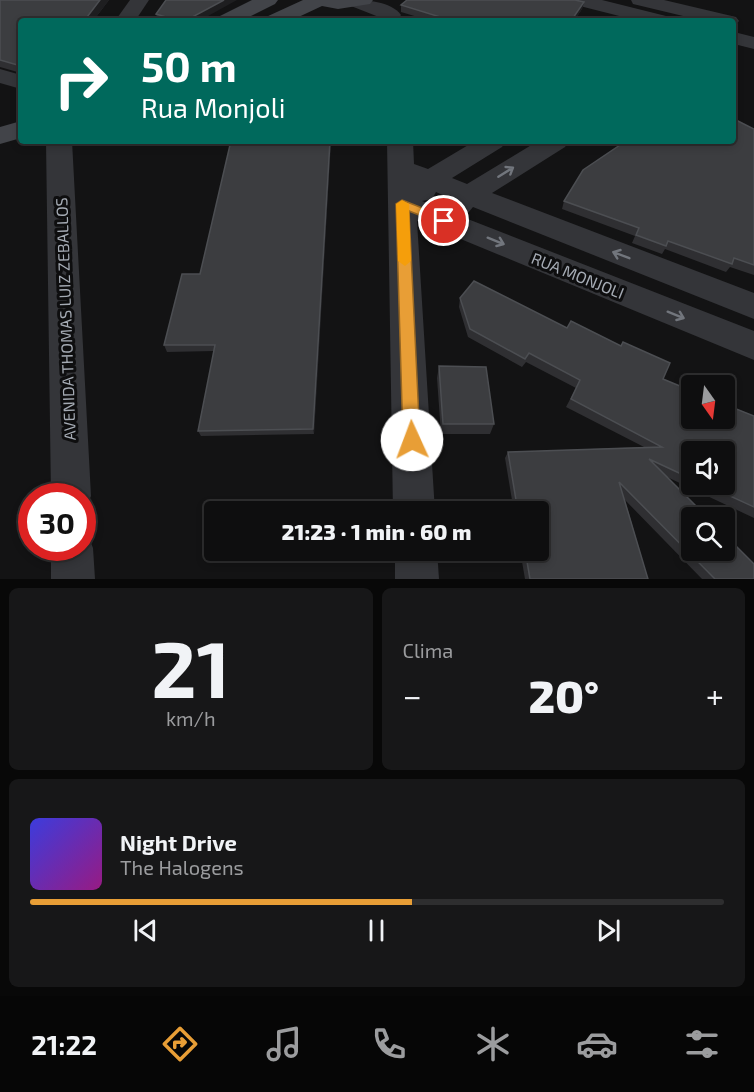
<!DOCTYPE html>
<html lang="pt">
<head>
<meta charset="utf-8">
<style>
	:root { --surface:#0e0e0f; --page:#171718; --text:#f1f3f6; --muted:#9b9c9e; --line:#2e2e2f; --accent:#e89e36 }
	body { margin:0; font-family:"Exo 2",sans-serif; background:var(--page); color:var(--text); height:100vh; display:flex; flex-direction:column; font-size:22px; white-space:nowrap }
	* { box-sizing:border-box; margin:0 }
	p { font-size:20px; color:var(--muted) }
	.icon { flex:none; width:33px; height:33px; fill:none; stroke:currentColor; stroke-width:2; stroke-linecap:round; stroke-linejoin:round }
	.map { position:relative; height:579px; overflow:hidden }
	.details { display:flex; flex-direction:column; gap:9px; padding:9px; background:#080808; flex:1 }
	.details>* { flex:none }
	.guide { position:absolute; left:18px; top:18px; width:718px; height:126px; border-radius:6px; box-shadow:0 3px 9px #0003,0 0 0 2px var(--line); background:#00695c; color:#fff; overflow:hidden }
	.needle { width:39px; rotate:166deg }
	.controls { position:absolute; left:681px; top:375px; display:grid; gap:12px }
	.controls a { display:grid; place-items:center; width:54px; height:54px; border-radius:6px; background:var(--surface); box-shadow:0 3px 9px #0003,0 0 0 2px var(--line); font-size:30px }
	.speed { position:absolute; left:18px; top:483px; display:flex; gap:12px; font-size:30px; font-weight:700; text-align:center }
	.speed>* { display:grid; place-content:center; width:78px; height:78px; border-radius:50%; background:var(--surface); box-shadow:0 3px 9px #0003,0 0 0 2px var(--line); line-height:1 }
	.speed .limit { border:9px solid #d22; background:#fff; color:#111 }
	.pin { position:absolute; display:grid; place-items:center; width:51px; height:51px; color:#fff; margin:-26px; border:3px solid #fff; border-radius:50%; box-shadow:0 2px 6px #0007 }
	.me { position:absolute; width:66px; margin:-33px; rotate:358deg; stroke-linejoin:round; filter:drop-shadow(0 0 4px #0008) }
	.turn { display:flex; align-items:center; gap:21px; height:126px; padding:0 24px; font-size:27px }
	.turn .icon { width:78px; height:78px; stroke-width:2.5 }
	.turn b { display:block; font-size:42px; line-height:51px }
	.big { font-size:45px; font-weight:800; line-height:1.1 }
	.details .widget { flex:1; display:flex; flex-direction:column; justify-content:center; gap:9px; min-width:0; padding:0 21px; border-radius:9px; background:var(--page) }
	.details .dial { align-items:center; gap:0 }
	.dial b { font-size:78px; line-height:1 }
	.song { display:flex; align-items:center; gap:18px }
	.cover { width:72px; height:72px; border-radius:9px; background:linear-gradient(135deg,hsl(240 70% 55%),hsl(310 70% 35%)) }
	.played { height:6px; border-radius:3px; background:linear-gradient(90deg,var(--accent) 55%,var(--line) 55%) }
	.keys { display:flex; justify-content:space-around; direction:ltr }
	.heat { display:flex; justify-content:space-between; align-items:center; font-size:33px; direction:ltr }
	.details .tiles { flex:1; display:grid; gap:9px; grid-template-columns:1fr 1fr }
	.widget:last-child { grid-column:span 2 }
	.trip { position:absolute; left:204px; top:501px; width:345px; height:60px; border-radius:6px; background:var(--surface); box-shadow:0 3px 9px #0003,0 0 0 2px var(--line); font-weight:800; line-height:60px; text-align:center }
	.tabs { display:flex; height:96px; justify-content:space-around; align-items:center; background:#060606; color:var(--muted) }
	.tabs .icon { width:42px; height:42px }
	.tabs .on { color:var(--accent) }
	.tabs b { font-size:27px; color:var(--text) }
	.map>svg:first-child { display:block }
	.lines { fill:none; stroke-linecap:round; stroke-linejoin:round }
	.street { fill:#343539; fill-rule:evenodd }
	.secondary { fill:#424449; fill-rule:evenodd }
	.wall { fill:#2f2f32; fill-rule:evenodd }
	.shaded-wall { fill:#1e1e20 }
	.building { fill:#3c3d40; stroke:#4c4e52; stroke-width:1.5 }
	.oneway { stroke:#72767d }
	.route { fill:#e89e36; stroke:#976723; stroke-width:1.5 }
	.slow { fill:#f59e0b }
	.labels { text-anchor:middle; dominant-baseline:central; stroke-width:6; stroke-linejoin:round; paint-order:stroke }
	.street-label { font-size:16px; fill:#a5abb4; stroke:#0e0e0f }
</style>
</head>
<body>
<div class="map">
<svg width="754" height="579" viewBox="0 0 754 579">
	<rect width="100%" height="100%" fill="#131314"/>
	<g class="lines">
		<!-- street -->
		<g class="street">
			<path d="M130,0H149L135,21H115Z"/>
			<path d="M350,0C365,0 391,1 401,15L398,19H384L351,6Z"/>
			<path d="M570,0H602L670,17L673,21H639L572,4Z"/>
			<path d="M631,0H664L736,17L739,21L734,26V21H704L633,4Z"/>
			<path d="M734,32L754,37V49L734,44Z"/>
			<path d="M0,69L21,75V89L0,83Z"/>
			<path d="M46,141H72L91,496L85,510L82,511V496H51Z"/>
			<path d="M387,141H413L414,164L428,169L475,141H506L502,147L452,178L467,184L538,141H569L565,147L492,193L754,293V319L473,207L467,214L460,216L754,331V360L417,221L435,512H393ZM436,192L449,198L443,207L445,210L422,201L432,199Z"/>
			<path d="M82,531L87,533L93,548L95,579H51V548H82Z"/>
			<path d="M395,550H437L439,579H395Z"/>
		</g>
		<!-- secondary -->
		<g class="secondary">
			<path d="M252,0H278L275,4L241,21H215L218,17Z"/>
			<path d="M303,0H373L370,4L338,9L322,6L290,21H263L266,17Z"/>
			<path d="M21,121V138L0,144V127Z"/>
		</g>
	</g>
	<!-- wall -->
	<g class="wall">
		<path d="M0,0H109L93,21H21V73L0,67Z"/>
		<path d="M584,2L582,9L574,21H431L401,12V5Z"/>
		<path d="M156,14L199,21H158Z"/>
		<path d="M754,129V275L730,267L726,272L665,249L662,254L632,243L635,236L562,209L564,201Z"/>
		<path d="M331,141L314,434L201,436L198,431L214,351L167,352L164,345L200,274Z"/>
		<path d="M460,298L567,328L621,346L623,342L663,379L754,416V518L667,477L754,579H702L625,500L648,579H525L520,550H538V512H514L505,458L508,452L644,447L566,407L576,388L526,362L522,367L468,337L459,307ZM692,452L724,484H692Z"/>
		<path d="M439,366L494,424L490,434H441L437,378Z"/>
	</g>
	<!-- shaded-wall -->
	<g class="shaded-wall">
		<path d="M100,0H109L93,21H84Z"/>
		<path d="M224,0H237L199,21H185Z"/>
		<path d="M584,2L582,9L574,21H571Z"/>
		<path d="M330,141H331L314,434L313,429Z"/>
	</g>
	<!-- building -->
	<g class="building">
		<path d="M0,0H100L84,21H21V66L0,60Z"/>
		<path d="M166,0H224L185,21H179L156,14Z"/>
		<path d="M407,0H575L584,2L571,21H453L401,5Z"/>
		<path d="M734,119L754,129V265L734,258L732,264L668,241L666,246L636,235L639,228L564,201L583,170L626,141H734Z"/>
		<path d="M234,141H330L313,429L198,431L215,345H164L182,274H200L230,145Z"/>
		<path d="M474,281L567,328L571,321L621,346L623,342L670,363L663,379L692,391V418H724V404L754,416V507L704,484H724V452H692V479L649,459L708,518H692V550H724V534L754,564V579H715L619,482L648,579H530L525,550H538V512H518L508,452L662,447L571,399L580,380L529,353L525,359L470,329L460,298Z"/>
		<path d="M439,366L486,367L494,424H443Z"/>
	</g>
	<!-- one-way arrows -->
	<defs><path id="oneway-shaft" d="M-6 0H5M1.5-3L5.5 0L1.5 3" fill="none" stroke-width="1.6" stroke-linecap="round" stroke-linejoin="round" transform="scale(1.5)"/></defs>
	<g class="oneway">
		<use href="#oneway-shaft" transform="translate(506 172) rotate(-32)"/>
		<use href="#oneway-shaft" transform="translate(496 241) rotate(22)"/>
		<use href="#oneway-shaft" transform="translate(621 255) rotate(-159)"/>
		<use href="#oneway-shaft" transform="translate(676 315) rotate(22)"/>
	</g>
	<!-- route -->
	<path class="route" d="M402,200L448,218L450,221L444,225L409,211L420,440L417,446L412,448L406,446L403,440L396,204Z"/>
	<!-- slow -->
	<path class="slow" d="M402,200L409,204L411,261L405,266L398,261L396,204Z"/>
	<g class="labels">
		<!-- street labels -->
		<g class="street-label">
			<text transform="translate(578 275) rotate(22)">RUA MONJOLI</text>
			<text transform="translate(65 319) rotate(-92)">AVENIDA THOMAS LUIZ ZEBALLOS</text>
		</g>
	</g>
</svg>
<div class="controls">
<a><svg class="needle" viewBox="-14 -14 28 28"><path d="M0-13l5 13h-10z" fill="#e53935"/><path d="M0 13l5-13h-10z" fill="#9b9c9e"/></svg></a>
<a><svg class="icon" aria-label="sound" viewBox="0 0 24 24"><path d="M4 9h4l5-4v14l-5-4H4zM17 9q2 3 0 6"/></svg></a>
<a><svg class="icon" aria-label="search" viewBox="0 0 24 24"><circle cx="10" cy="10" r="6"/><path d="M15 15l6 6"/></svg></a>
</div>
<div class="speed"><div class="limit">30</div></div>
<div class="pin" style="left:444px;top:221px;background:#d93025"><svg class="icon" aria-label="arrive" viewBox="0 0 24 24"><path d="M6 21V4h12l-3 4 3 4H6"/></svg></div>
<svg class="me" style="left:412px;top:440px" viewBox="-20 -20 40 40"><circle r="19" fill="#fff"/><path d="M0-13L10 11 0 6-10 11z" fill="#e89e36"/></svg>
<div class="trip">21:23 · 1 min · 60 m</div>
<div class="guide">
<div class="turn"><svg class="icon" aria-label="right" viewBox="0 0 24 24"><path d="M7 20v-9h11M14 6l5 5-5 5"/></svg><div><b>50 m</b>Rua Monjoli</div></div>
</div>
</div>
<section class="details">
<div class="tiles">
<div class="widget dial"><b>21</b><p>km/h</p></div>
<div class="widget"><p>Clima</p>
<div class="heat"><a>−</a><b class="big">20°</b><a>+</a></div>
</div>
<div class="widget">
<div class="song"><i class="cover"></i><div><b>Night Drive</b><p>The Halogens</p></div></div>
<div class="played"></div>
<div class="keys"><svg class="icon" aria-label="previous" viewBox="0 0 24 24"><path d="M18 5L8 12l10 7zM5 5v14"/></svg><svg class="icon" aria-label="pause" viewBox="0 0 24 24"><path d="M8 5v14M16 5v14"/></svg><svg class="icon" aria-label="next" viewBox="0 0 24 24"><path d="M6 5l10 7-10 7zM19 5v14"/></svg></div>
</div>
</div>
</section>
<nav class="tabs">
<b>21:22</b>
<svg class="icon on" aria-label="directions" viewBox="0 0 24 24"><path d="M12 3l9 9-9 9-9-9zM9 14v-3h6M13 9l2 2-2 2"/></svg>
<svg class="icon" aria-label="music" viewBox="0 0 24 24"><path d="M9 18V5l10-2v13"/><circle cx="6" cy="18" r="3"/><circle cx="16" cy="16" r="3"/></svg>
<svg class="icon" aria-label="phone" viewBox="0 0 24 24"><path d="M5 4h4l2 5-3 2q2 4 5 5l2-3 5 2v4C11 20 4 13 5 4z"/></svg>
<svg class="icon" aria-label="climate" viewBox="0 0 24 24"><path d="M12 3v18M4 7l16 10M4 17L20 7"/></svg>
<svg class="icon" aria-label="car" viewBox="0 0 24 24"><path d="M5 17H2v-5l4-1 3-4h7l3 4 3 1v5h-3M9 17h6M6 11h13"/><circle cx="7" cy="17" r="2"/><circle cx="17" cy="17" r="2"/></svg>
<svg class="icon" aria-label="filters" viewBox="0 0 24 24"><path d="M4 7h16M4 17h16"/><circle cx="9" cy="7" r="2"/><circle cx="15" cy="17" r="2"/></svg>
</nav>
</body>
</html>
